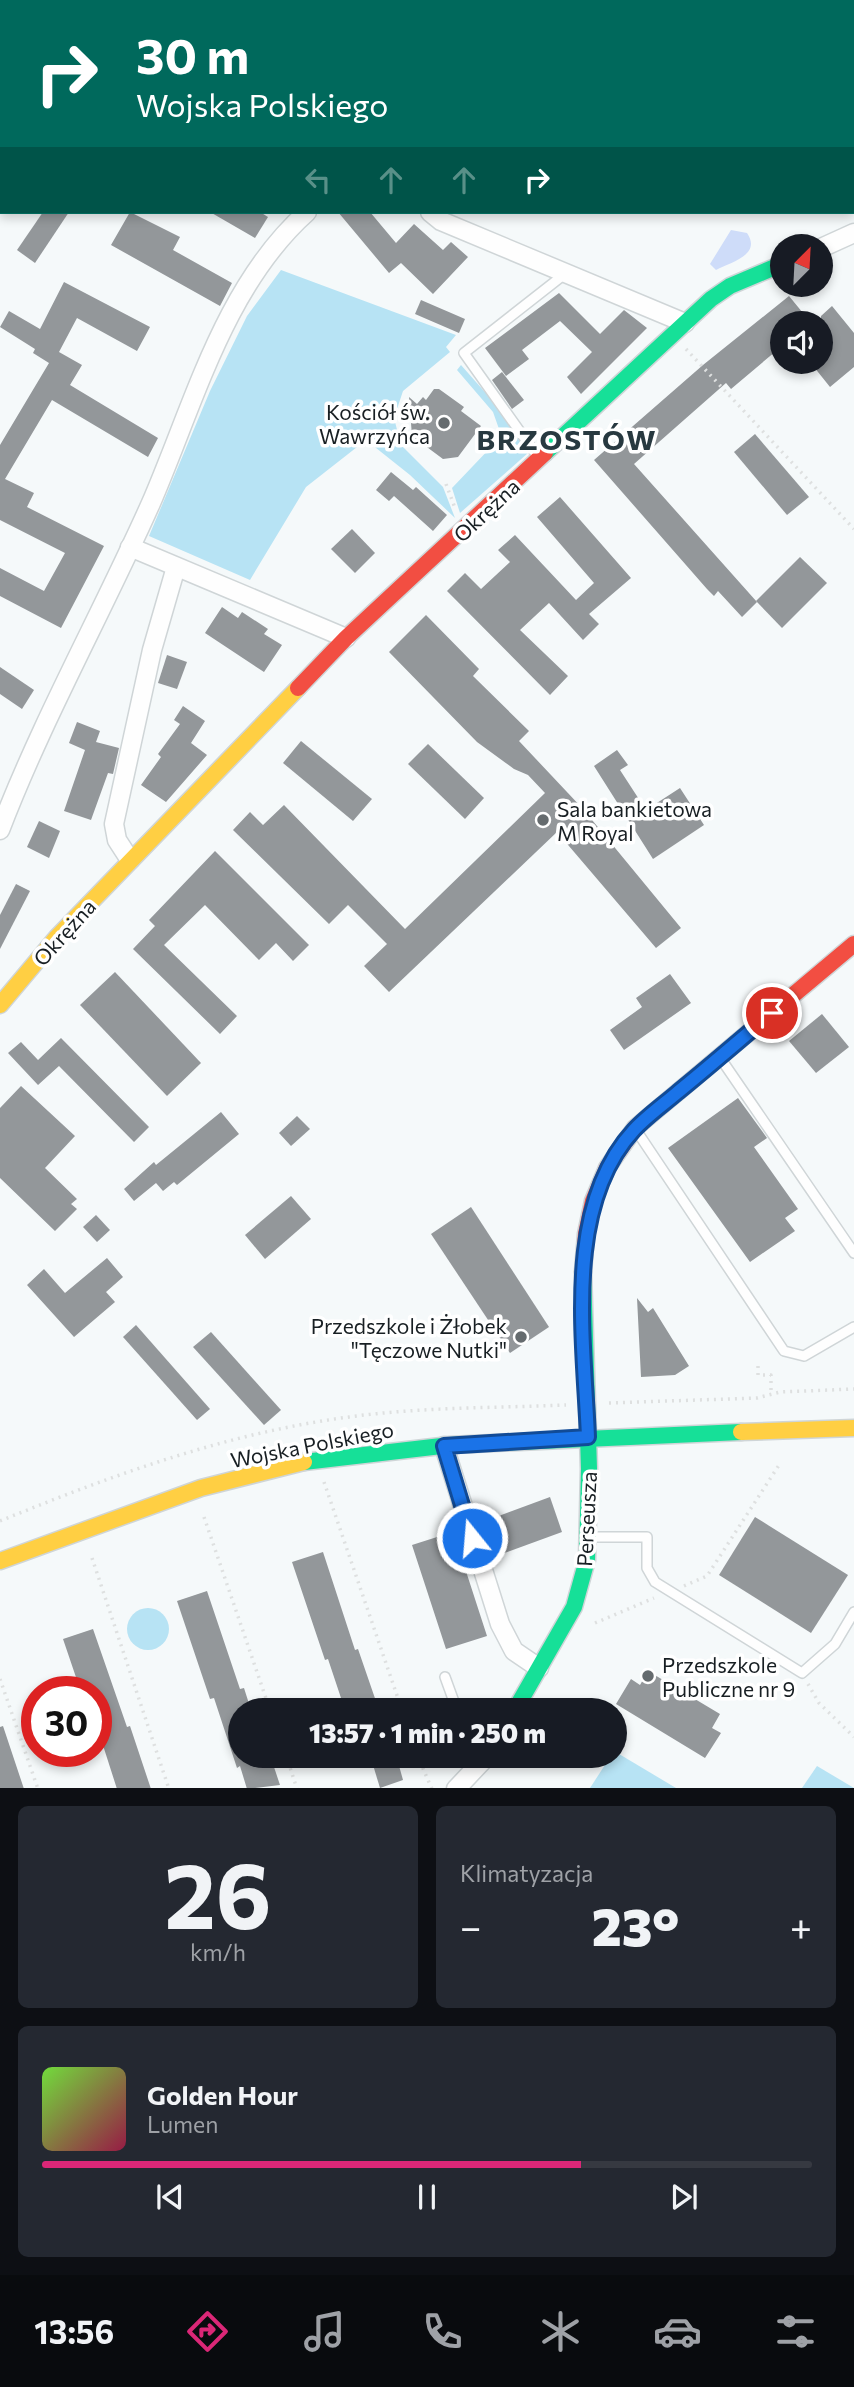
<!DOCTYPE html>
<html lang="pl">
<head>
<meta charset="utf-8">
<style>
	:root { --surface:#171b24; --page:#242831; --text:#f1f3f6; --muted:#9ea1a6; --line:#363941; --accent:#db2777 }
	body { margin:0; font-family:Commissioner,sans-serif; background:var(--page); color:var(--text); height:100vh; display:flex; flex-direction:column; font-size:26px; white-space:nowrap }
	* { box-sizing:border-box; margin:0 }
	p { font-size:23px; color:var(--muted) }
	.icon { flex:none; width:38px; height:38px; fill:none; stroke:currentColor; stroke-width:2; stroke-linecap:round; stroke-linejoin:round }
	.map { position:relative; height:1788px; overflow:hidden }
	.side { display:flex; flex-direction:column; gap:18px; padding:18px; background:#0d0f14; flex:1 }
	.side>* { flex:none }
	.banner { position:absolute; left:0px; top:0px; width:854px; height:214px; box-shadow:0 4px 10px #0003; background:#00695c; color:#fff; overflow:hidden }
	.needle { width:46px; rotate:24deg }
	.controls { position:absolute; left:770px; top:234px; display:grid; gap:14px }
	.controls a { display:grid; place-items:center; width:63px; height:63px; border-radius:50%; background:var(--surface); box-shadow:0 4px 10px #0003; font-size:35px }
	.speed { position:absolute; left:21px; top:1676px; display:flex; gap:14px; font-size:35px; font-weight:700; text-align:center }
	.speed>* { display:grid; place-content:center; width:91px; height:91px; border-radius:50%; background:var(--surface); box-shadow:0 4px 10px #0003; line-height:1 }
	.speed .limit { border:10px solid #d22; background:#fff; color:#111 }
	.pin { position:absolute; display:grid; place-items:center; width:60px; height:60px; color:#fff; margin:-30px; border:4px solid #fff; border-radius:50%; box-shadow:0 2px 7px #0007 }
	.me { position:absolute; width:77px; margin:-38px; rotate:343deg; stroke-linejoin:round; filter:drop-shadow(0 0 5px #0008) }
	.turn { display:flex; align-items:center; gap:24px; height:147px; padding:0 21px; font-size:32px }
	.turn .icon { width:91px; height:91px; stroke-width:2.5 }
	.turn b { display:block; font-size:49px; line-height:60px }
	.lanes { display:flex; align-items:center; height:66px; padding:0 21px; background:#0003; justify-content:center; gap:35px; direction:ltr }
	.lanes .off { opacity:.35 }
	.big { font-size:52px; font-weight:800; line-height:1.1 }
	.side .tile { flex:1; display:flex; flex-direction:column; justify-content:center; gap:10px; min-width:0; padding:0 24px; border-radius:10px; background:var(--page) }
	.side .dial { align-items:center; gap:0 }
	.dial b { font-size:91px; line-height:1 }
	.song { display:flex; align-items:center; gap:21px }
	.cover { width:84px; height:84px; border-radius:10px; background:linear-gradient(135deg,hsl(100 70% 55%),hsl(340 70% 35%)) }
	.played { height:7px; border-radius:4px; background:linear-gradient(90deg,var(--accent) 70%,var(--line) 70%) }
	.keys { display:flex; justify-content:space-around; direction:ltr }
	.heat { display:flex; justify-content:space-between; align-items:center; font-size:38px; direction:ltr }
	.side .tiles { flex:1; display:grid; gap:18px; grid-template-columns:1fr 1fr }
	.tile:last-child { grid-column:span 2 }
	.trip { position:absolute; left:228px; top:1698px; width:399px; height:70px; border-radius:35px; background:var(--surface); box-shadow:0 4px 10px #0003; font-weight:800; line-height:70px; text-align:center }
	.dock { display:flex; height:112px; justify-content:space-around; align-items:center; background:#090b0e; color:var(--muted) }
	.dock .icon { width:49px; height:49px }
	.dock .active { color:var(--accent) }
	.dock b { font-size:32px; color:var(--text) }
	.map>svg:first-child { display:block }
	.green { fill:#b7e3f4 }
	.water { fill:#cedcf9 }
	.building { fill:#93979a }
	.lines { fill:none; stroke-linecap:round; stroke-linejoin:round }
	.lane-casing { stroke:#cfd5d7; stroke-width:12 }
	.street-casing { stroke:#cfd5d7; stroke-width:21 }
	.fast-casing { stroke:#cfd5d7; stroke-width:19 }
	.slow-casing { stroke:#cfd5d7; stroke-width:19 }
	.jam-casing { stroke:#cfd5d7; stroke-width:19 }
	.path { stroke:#dee0e0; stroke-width:3.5; stroke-dasharray:2 5; stroke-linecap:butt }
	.lane { stroke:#fefefe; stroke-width:9 }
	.street { stroke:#fefefe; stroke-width:18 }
	.fast { stroke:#16e098; stroke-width:16 }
	.slow { stroke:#ffcf43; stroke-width:16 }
	.jam { stroke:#f24e42; stroke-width:16 }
	.route-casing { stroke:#114b97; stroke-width:18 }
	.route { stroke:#1a73e8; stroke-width:12 }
	.poi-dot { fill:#656b6e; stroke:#fff; stroke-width:2.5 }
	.labels { text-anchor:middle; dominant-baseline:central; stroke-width:7; stroke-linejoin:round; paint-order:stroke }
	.poi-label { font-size:21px; fill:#181f23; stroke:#fff; text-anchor:end }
	.street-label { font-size:21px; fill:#181f23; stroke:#fff }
	.district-label { font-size:28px; font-weight:bold; letter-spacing:2px; fill:#283940; stroke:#fff }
</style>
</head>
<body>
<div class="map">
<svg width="854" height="1789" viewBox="0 0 854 1789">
	<rect width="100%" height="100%" fill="#f5f9fa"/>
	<!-- green -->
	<g class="green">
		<path d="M281,270L456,335L446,347L450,352L403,391L394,418L401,445L443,487L455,518L410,475L366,440L306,487L250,580L149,536L210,391L247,316Z"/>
		<path d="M461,365L491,399L528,453L460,513L452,488L493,445L499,429L493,412L457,370Z"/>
		<circle cx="148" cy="1629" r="21"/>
		<path d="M614,1751L676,1788H590Z"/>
		<path d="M817,1766L854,1788H802Z"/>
	</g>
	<!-- water -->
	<path class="water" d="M731,230L747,233C762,255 731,262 716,270L710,264Z"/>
	<!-- building -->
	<g class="building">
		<path d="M43,212H69L35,263L17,250Z"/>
		<path d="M130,212L180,237L173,250L232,283L220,306L111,245Z"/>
		<path d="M210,212H260L268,217L255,238Z"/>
		<path d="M338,212H370L396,243L414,224L443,250L451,242L468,257L433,294L401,263L389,273Z"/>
		<path d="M64,282L150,327L137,351L77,318L59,352L82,365L70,385L158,438L148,457L52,400L5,479L34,493L27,507L104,546L61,628L0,596V568L44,591L65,553L0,520V445L49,363L33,353L35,349L0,327L9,311L40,329Z"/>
		<path d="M559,293L600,334L624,310L647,328L581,394L567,377L592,352L560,321L522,350L529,359L506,376L485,348Z"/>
		<path d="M789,296L812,324H782V346L731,389L726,383L634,464L757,602L742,617L718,591L714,596L707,589L594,460L703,365Z"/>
		<path d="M421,300L465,319L459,333L415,314Z"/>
		<path d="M832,306L854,333V367L830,387L810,362H821V316Z"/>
		<path d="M502,372L524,400L512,409L492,380Z"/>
		<path d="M434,389H439L464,407L461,411L481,426L458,457L443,459L412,436L409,397L417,404L423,397L426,400Z"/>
		<path d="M755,434L809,497L787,515L734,452Z"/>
		<path d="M391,472L413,490L416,487L447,515L433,531L394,496L389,501L376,490Z"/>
		<path d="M560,497L631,578L589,614L599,624L583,640L549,603L520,630L568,676L550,695L447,591L465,573L481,589L510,562L498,550L515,535L576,600L594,583L537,517Z"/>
		<path d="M352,529L375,553L355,573L331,549Z"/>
		<path d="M800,557L827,583L782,628L756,601Z"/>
		<path d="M222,607L238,618L242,612L268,629L264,634L282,645L264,672L205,633Z"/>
		<path d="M426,615L479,669L473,676L529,731L519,741L583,809L681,928L656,948L557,832L389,992L364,966L387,944L348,905L329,924L233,830L250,812L263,825L284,805L405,929L545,793L528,775L514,769L477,742L389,652Z"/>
		<path d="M167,655L187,662L177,689L158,683Z"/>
		<path d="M0,667L34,690L22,709L0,694Z"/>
		<path d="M183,706L205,721L191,743L207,755L166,802L141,785L161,757L158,754L180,724L174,720Z"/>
		<path d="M77,722L100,731L96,742L119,748L113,774L108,773L91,820L64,811L85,750L69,743Z"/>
		<path d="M301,741L372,799L353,821L283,763Z"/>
		<path d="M428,744L484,798L465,819L408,764Z"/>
		<path d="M617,750L628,765L620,770L646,810L680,788L704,825L653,859L594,766Z"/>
		<path d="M39,821L60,831L49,858L27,847Z"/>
		<path d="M215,851L309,945L293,961L276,943L259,960L205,905L164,945L237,1016L220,1034L133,949L155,926L149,920Z"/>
		<path d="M16,884L30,891L0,949V915Z"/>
		<path d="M115,972L201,1063L167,1096L80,1005Z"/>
		<path d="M670,974L691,1003L624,1050L610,1030L642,1007L636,998Z"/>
		<path d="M822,1014L849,1047L816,1073L789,1041Z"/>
		<path d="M61,1038L149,1127L134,1142L59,1066L38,1085L8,1053L21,1042L38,1060Z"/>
		<path d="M21,1086L75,1136L45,1168L77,1199L71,1204L77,1209L55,1231L0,1178V1108Z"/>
		<path d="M738,1098L767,1138L754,1147L798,1209L785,1218L795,1231L750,1262L668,1148Z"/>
		<path d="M221,1112L239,1134L177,1185L174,1182L163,1191L156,1183L134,1201L124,1189L154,1162L156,1165Z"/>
		<path d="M297,1116L310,1129L291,1146L279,1133Z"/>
		<path d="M291,1196L311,1219L265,1259L245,1235Z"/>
		<path d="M471,1207L549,1327L510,1353L431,1234Z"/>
		<path d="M96,1215L110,1230L97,1242L83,1227Z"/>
		<path d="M107,1258L123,1277L106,1292L115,1302L74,1337L27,1285L44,1269L65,1293Z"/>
		<path d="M637,1298L648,1312L653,1308L689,1366L675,1375L641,1377Z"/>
		<path d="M136,1325L210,1409L197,1420L123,1337Z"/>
		<path d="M211,1332L281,1410L264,1425L193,1347Z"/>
		<path d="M550,1497L562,1532L491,1558L480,1523Z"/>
		<path d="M755,1517L848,1575L811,1633L719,1575Z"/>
		<path d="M459,1530L468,1561L463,1562L487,1636L446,1649L412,1545Z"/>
		<path d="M323,1552L355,1650L358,1649L379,1710H345L328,1659L325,1660L292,1562Z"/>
		<path d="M207,1591L240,1689L244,1688L251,1710H240V1755H270L280,1785L247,1789L240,1766L237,1768L214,1698L210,1699L177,1601Z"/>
		<path d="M93,1629L127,1727L130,1726L151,1789H117L100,1736L96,1738V1692H81L63,1639Z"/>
		<path d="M648,1671L720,1714L712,1728L721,1733L705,1758L616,1704L631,1679L640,1685Z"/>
		<path d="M3,1726L24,1789H0V1727Z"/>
		<path d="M370,1755H396L403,1780L380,1788Z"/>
	</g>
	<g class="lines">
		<defs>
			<g id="lane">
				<path d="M538,457L464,353L566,273"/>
				<path d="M721,1059L854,1253"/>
				<path d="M636,1130L784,1351L804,1356L854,1327"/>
				<path d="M589,1537H647V1568L655,1582L802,1673L835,1644L854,1612"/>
				<path d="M445,1677L457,1710"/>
			</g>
			<g id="street">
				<path d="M184,0L185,2"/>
				<path d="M852,34L854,33"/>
				<path d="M430,212L441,221L685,323"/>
				<path d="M821,248L854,233"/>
				<path d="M130,547L346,638"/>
				<path d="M0,830C43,718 102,613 151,503C194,404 224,286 307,212"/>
				<path d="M130,860L117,840L114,824L152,650L176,567"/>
				<path d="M444,1446L500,1624L514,1651L539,1668"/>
				<path d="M456,1789L488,1755"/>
			</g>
			<g id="fast">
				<path d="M545,453L711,299L730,286L782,264"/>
				<path d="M304,1462L450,1445L741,1432"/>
				<path d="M515,1710L574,1607L587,1560L589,1469L583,1272"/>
			</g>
			<g id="slow">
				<path d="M0,1005L57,937L298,688"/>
				<path d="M741,1432L854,1428"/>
				<path d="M0,1561L201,1488L304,1462"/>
			</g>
			<g id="jam">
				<path d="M298,688L346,638L545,453"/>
				<path d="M583,1272L586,1234L593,1201L607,1168L635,1128L854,944"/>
			</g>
		</defs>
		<!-- lane casing -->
		<use href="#lane" class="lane-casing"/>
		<!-- street casing -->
		<use href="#street" class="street-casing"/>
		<!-- fast casing -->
		<use href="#fast" class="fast-casing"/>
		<!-- slow casing -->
		<use href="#slow" class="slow-casing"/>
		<!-- jam casing -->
		<use href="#jam" class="jam-casing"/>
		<!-- path -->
		<g class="path">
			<path d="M686,349L854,529"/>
			<path d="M446,484L455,508"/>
			<path d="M758,1366V1375H771V1395"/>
			<path d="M609,1403L757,1398L780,1392L854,1389"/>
			<path d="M324,1482L402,1710"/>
			<path d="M204,1517L270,1710"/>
			<path d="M0,1521C113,1475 227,1433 349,1417C421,1407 494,1408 566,1405"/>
			<path d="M92,1558L169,1789"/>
			<path d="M684,1586L707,1576L781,1462"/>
			<path d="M595,1623L654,1598"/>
			<path d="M0,1679L38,1789"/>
			<path d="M808,1684L819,1703L854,1737"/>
			<path d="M286,1755L297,1789"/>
			<path d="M417,1755L432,1789"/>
		</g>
		<!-- lane -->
		<use href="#lane" class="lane"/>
		<!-- street -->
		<use href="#street" class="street"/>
		<!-- fast -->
		<use href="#fast" class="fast"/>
		<!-- slow -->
		<use href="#slow" class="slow"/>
		<!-- jam -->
		<use href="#jam" class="jam"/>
	</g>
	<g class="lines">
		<defs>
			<path id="route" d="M472,1538L444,1446L588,1437C584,1339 563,1207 634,1130C647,1116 664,1104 678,1092C710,1066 741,1039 772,1013"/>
		</defs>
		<!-- route casing -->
		<use href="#route" class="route-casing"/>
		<!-- route -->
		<use href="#route" class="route"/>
	</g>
	<!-- markers -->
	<g class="poi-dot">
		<circle cx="444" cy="423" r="7"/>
		<circle cx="543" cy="820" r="7"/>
		<circle cx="521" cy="1337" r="7"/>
		<circle cx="648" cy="1676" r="7"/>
	</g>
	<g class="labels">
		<!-- poi labels -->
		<g class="poi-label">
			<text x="430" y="411">Kościół św.<tspan x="430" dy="24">Wawrzyńca</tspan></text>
			<text x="557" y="808" text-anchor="start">Sala bankietowa<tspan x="557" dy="24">M Royal</tspan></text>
			<text x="507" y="1325">Przedszkole i Żłobek<tspan x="507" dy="24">"Tęczowe Nutki"</tspan></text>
			<text x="662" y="1664" text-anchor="start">Przedszkole<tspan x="662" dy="24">Publiczne nr 9</tspan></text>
		</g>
		<!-- street labels -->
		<g class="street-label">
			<text transform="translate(486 510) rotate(-43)">Okrężna</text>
			<text transform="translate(64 932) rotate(-48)">Okrężna</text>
			<text transform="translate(312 1444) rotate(-11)">Wojska Polskiego</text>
			<text transform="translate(586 1519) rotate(-87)">Perseusza</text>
		</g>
		<!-- district labels -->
		<g class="district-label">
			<text x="567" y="439">BRZOSTÓW</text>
		</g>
	</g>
</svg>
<div class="controls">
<a><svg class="needle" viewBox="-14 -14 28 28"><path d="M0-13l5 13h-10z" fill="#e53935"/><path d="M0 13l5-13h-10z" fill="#9ea1a6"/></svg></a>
<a><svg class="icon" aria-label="sound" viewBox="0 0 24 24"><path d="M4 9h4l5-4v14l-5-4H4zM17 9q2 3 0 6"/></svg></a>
</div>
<div class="speed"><div class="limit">30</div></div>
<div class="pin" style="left:772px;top:1013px;background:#d93025"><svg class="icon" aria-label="arrive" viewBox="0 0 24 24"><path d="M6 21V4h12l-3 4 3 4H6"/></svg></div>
<svg class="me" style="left:472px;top:1538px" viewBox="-20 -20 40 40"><circle r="17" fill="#1a73e8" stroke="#fff" stroke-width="3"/><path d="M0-11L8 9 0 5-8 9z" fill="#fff"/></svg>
<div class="trip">13:57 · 1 min · 250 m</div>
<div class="banner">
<div class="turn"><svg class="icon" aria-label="right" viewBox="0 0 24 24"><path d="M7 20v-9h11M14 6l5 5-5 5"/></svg><div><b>30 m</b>Wojska Polskiego</div></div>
<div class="lanes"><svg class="icon off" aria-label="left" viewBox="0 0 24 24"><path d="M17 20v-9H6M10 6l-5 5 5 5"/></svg><svg class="icon off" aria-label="ahead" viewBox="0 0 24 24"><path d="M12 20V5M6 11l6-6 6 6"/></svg><svg class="icon off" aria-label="ahead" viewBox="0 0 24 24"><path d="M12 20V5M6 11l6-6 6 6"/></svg><svg class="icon" aria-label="right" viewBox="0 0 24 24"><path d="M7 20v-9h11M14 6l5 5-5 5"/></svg></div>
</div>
</div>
<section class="side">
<div class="tiles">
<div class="tile dial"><b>26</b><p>km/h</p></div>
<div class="tile"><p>Klimatyzacja</p>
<div class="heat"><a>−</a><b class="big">23°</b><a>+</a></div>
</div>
<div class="tile">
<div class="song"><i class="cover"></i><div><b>Golden Hour</b><p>Lumen</p></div></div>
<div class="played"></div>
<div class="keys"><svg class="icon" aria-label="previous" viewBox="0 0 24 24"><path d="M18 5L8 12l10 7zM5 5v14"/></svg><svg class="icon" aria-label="pause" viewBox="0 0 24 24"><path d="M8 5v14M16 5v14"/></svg><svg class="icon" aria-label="next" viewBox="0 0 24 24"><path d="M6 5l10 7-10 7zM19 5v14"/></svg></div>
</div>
</div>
</section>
<nav class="dock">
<b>13:56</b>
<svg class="icon active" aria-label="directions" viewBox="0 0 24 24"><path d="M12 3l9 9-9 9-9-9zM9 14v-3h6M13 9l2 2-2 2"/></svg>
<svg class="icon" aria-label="music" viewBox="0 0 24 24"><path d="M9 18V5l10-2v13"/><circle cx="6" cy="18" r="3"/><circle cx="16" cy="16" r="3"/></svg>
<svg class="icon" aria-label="phone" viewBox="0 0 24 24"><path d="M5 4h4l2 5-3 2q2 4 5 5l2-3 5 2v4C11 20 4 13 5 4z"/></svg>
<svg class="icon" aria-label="climate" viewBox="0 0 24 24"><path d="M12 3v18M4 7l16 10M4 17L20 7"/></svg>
<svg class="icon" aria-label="car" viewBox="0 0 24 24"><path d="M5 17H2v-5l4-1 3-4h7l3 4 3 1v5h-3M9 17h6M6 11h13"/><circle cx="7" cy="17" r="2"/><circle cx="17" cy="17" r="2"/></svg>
<svg class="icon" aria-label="filters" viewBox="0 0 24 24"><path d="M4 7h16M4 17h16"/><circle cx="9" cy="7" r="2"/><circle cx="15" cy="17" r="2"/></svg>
</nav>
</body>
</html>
